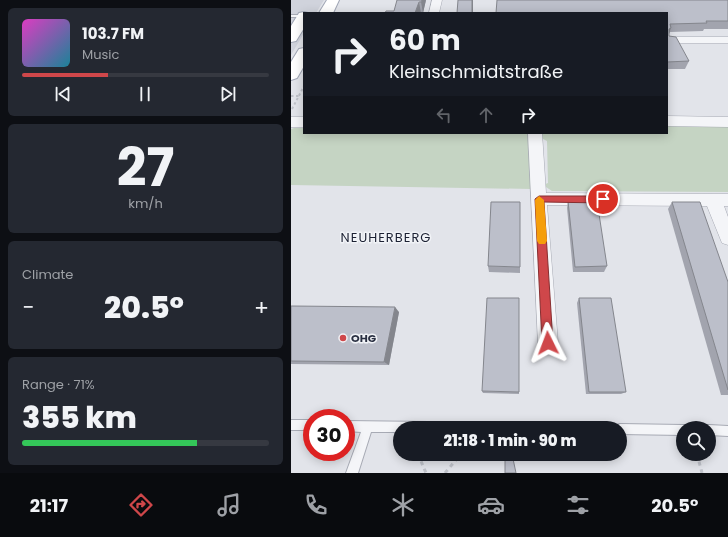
<!DOCTYPE html>
<html lang="en">
<head>
<meta charset="utf-8">
<style>
	:root { --surface:#171b24; --page:#242831; --text:#f1f3f6; --muted:#9ea1a6; --line:#363941; --accent:#cf474a }
	body { margin:0; font-family:Poppins,sans-serif; background:var(--page); color:var(--text); height:100vh; display:flex; flex-direction:column; font-size:15px; white-space:nowrap }
	* { box-sizing:border-box; margin:0 }
	p { font-size:13px; color:var(--muted) }
	.icon { flex:none; width:22px; height:22px; fill:none; stroke:currentColor; stroke-width:2; stroke-linecap:round; stroke-linejoin:round }
	.map { position:relative; flex:1; overflow:hidden }
	.side { display:flex; flex-direction:column; gap:8px; padding:8px; background:#0d0f14; width:291px }
	.side>* { flex:none }
	.banner { position:absolute; left:12px; top:12px; width:365px; height:122px; border-radius:0px; box-shadow:0 2px 10px #0003; background:#171b24; color:var(--text); overflow:hidden }
	.fabs { position:absolute; left:385px; top:421px; display:grid; gap:8px }
	.fabs a { display:grid; place-items:center; width:40px; height:40px; border-radius:50%; background:var(--surface); box-shadow:0 2px 10px #0003; font-size:20px }
	.speed { position:absolute; left:12px; top:409px; display:flex; gap:8px; font-size:20px; font-weight:700; text-align:center }
	.speed>* { display:grid; place-content:center; width:52px; height:52px; border-radius:50%; background:var(--surface); box-shadow:0 2px 10px #0003; line-height:1 }
	.speed .limit { border:6px solid #d22; background:#fff; color:#111 }
	.pin { position:absolute; display:grid; place-items:center; width:34px; height:34px; color:#fff; margin:-17px; border:2px solid #fff; border-radius:50%; box-shadow:0 1px 4px #0007 }
	.me { position:absolute; width:44px; margin:-22px; rotate:357deg; stroke-linejoin:round; filter:drop-shadow(0 0 3px #0008) }
	.turn { display:flex; align-items:center; gap:14px; height:84px; padding:0 20px; font-size:18px }
	.turn .icon { width:52px; height:52px; stroke-width:2.5 }
	.turn b { display:block; font-size:28px; line-height:34px }
	.lanes { display:flex; align-items:center; height:38px; padding:0 20px; background:#0003; justify-content:center; gap:20px; direction:ltr }
	.lanes .off { opacity:.35 }
	.big { font-size:30px; font-weight:800; line-height:1.1 }
	.side .tile { flex:1; display:flex; flex-direction:column; justify-content:center; gap:6px; min-width:0; padding:0 14px; border-radius:6px; background:var(--page) }
	.side .dial { align-items:center; gap:0 }
	.dial b { font-size:52px; line-height:1 }
	.song { display:flex; align-items:center; gap:12px }
	.cover { width:48px; height:48px; border-radius:6px; background:linear-gradient(135deg,hsl(310 70% 55%),hsl(190 70% 35%)) }
	.played { height:4px; border-radius:2px; background:linear-gradient(90deg,var(--accent) 35%,var(--line) 35%) }
	.keys { display:flex; justify-content:space-around; direction:ltr }
	.heat { display:flex; justify-content:space-between; align-items:center; font-size:22px; direction:ltr }
	.charge { height:6px; border-radius:3px; background:linear-gradient(90deg,#34c759 71%,var(--line) 0) }
	.trip { position:absolute; left:102px; top:421px; width:234px; height:40px; border-radius:20px; background:var(--surface); box-shadow:0 2px 10px #0003; font-weight:800; line-height:40px; text-align:center }
	.tabs { display:flex; height:64px; justify-content:space-around; align-items:center; background:#090b0e; color:var(--muted) }
	.tabs .icon { width:28px; height:28px }
	.tabs .selected { color:var(--accent) }
	.tabs b { font-size:18px; color:var(--text) }
	main { display:flex; flex:1; min-height:0 }
	.map>svg:first-child { display:block }
	.built { fill:#d0d3dc }
	.green { fill:#c5d4c3 }
	.lines { fill:none; stroke-linecap:round; stroke-linejoin:round }
	.service-casing { stroke:#a7aab4; stroke-width:2 }
	.minor-casing { stroke:#a7aab4; stroke-width:1 }
	.primary-casing { stroke:#a1a7b6; stroke-width:2 }
	.path-far1 { stroke:#bfc2c9; stroke-width:2; stroke-dasharray:2.5 2.5; stroke-linecap:butt }
	.path { stroke:#bfc2c9; stroke-width:3; stroke-dasharray:4 4; stroke-linecap:butt }
	.service { fill:#f4f5f8; fill-rule:evenodd }
	.minor { fill:#f4f5f8; fill-rule:evenodd }
	.primary { fill:#fff; fill-rule:evenodd }
	.wall { fill:#a2a4ae }
	.shaded-wall { fill:#84868d }
	.building { fill:#bcbfca; stroke:#84868d }
	.route { fill:#cf474a; stroke:#872e30 }
	.slow { fill:#f59e0b }
	.poi-dot { fill:#cf474a; stroke:#f1f3f7; stroke-width:1.5 }
	.labels { text-anchor:middle; dominant-baseline:central; stroke-width:3; stroke-linejoin:round; paint-order:stroke }
	.poi-label { font-size:11px; font-weight:bold; fill:#2a3042; stroke:#f1f3f7; text-anchor:start }
	.quarter-label { font-size:13px; letter-spacing:1px; fill:#1c2133; stroke:#f1f3f7 }
</style>
</head>
<body>
<main>
<section class="side">
<div class="tile">
<div class="song"><i class="cover"></i><div><b>103.7 FM</b><p>Music</p></div></div>
<div class="played"></div>
<div class="keys"><svg class="icon" aria-label="previous" viewBox="0 0 24 24"><path d="M18 5L8 12l10 7zM5 5v14"/></svg><svg class="icon" aria-label="pause" viewBox="0 0 24 24"><path d="M8 5v14M16 5v14"/></svg><svg class="icon" aria-label="next" viewBox="0 0 24 24"><path d="M6 5l10 7-10 7zM19 5v14"/></svg></div>
</div>
<div class="tile dial"><b>27</b><p>km/h</p></div>
<div class="tile"><p>Climate</p>
<div class="heat"><a>−</a><b class="big">20.5°</b><a>+</a></div>
</div>
<div class="tile"><p>Range · 71%</p><b class="big">355 km</b><div class="charge"></div></div>
</section>
<div class="map">
<svg width="437" height="473" viewBox="0 0 437 473">
	<rect width="100%" height="100%" fill="#e2e4ea"/>
	<!-- built -->
	<path class="built" d="M0,0H33L25,13H13V33L0,55Z"/>
	<!-- green -->
	<g class="green">
		<path d="M376,126H437V192L261,191L252,185L257,183L256,141L250,138V133H376Z"/>
		<path d="M3,128H13V133H238L240,189L0,185V129Z"/>
	</g>
	<g class="lines">
		<defs>
			<g id="service">
				<rect x="0" y="15" width="13" height="2"/>
				<rect x="0" y="420" width="21" height="10"/>
				<path d="M55,421L221,423L225,424L226,428H109V432H80L67,473H55L70,432L55,431Z"/>
				<path d="M329,424L392,425L396,426L397,428H392V435L329,434V428H324L325,425Z"/>
				<path d="M418,425L437,426V436L418,435V428H413L414,426Z"/>
			</g>
			<g id="minor">
				<path d="M141,0H151L148,13H138Z"/>
				<rect x="376" y="37" width="61" height="6"/>
				<path d="M376,116L437,117V127L376,126Z"/>
				<rect x="0" y="117" width="13" height="10"/>
				<path d="M237,133H251L255,193L437,194V206H433L437,217V245L431,243L416,206L256,205L267,343L264,350L257,353L250,350L247,343Z"/>
			</g>
			<g id="primary">
				<path d="M36,0H48L42,13H28Z"/>
				<path d="M13,12L17,13H13V28L5,41L0,42V26L8,13Z"/>
				<path d="M13,48V66L6,78L0,80V62L8,49Z"/>
			</g>
		</defs>
		<!-- service casing -->
		<use href="#service" class="service-casing"/>
		<!-- minor casing -->
		<use href="#minor" class="minor-casing"/>
		<!-- primary casing -->
		<use href="#primary" class="primary-casing"/>
		<!-- path-far1 -->
		<g class="path-far1">
			<path d="M0,96H8"/>
			<path d="M1,109L13,86"/>
		</g>
		<!-- path -->
		<g class="path">
			<path d="M127,454L135,473"/>
			<path d="M406,454L411,473"/>
			<path d="M154,473L170,454"/>
		</g>
		<!-- service -->
		<use href="#service" class="service"/>
		<!-- minor -->
		<use href="#minor" class="minor"/>
		<!-- primary -->
		<use href="#primary" class="primary"/>
	</g>
	<!-- wall -->
	<g class="wall">
		<path d="M135,0L132,13L103,11Z"/>
		<path d="M437,0V29H413L412,31L379,32L378,34V36L398,61L394,69H376V13Z"/>
		<path d="M277,201L316,266L313,272H282L276,208Z"/>
		<path d="M381,202L437,282V395H430L377,209Z"/>
		<path d="M197,266L229,267V273L198,272Z"/>
		<path d="M288,298L335,392L330,394H295L286,303Z"/>
		<path d="M0,306L108,312L98,365L0,364Z"/>
		<path d="M191,391L228,392V394L192,393Z"/>
	</g>
	<!-- shaded-wall -->
	<g class="shaded-wall">
		<path d="M131,0H135L132,13L130,2Z"/>
		<rect x="181" y="0" width="1" height="13"/>
		<path d="M128,2L130,13H124Z"/>
		<path d="M380,28L377,36L378,29Z"/>
		<path d="M104,307L108,312L98,365L93,362Z"/>
	</g>
	<!-- building -->
	<g class="building">
		<path d="M106,0H131L130,2H128L124,13H94L95,11H103Z"/>
		<path d="M167,0H181V13H166Z"/>
		<path d="M206,0H437V21H415L416,23L379,24L380,28L378,29V36L385,37L398,61L376,62V13H205Z"/>
		<path d="M277,201H306L316,266L284,267Z"/>
		<path d="M200,202H229V267L197,266Z"/>
		<path d="M381,202H409L437,282V390Z"/>
		<path d="M196,298H228V392L191,391Z"/>
		<path d="M288,298H320L335,392H298Z"/>
		<path d="M0,306L104,307L93,362L0,361Z"/>
		<path d="M214,454H221L225,473H214Z"/>
	</g>
	<!-- route -->
	<path class="route" d="M248,196H312L316,199L312,203L253,202L262,343L261,347L257,349L253,347L251,343L244,199Z"/>
	<!-- slow -->
	<path class="slow" d="M248,196L253,200L256,241L254,244H248L246,241L244,200Z"/>
	<!-- markers -->
	<circle class="poi-dot" cx="52" cy="338" r="4"/>
	<g class="labels">
		<!-- poi labels -->
		<g class="poi-label">
			<text x="60" y="338">OHG</text>
		</g>
		<!-- quarter labels -->
		<g class="quarter-label">
			<text x="95" y="237">NEUHERBERG</text>
		</g>
	</g>
</svg>
<div class="fabs">
<a><svg class="icon" aria-label="search" viewBox="0 0 24 24"><circle cx="10" cy="10" r="6"/><path d="M15 15l6 6"/></svg></a>
</div>
<div class="speed"><div class="limit">30</div></div>
<div class="pin" style="left:312px;top:199px;background:#d93025"><svg class="icon" aria-label="arrive" viewBox="0 0 24 24"><path d="M6 21V4h12l-3 4 3 4H6"/></svg></div>
<svg class="me" style="left:257px;top:343px" viewBox="-20 -20 40 40"><path d="M0-17L14 15 0 8-14 15z" fill="#cf474a" stroke="#fff" stroke-width="4"/></svg>
<div class="trip">21:18 · 1 min · 90 m</div>
<div class="banner">
<div class="turn"><svg class="icon" aria-label="right" viewBox="0 0 24 24"><path d="M7 20v-9h11M14 6l5 5-5 5"/></svg><div><b>60 m</b>Kleinschmidtstraße</div></div>
<div class="lanes"><svg class="icon off" aria-label="left" viewBox="0 0 24 24"><path d="M17 20v-9H6M10 6l-5 5 5 5"/></svg><svg class="icon off" aria-label="ahead" viewBox="0 0 24 24"><path d="M12 20V5M6 11l6-6 6 6"/></svg><svg class="icon" aria-label="right" viewBox="0 0 24 24"><path d="M7 20v-9h11M14 6l5 5-5 5"/></svg></div>
</div>
</div>
</main>
<nav class="tabs">
<b>21:17</b>
<svg class="icon selected" aria-label="directions" viewBox="0 0 24 24"><path d="M12 3l9 9-9 9-9-9zM9 14v-3h6M13 9l2 2-2 2"/></svg>
<svg class="icon" aria-label="music" viewBox="0 0 24 24"><path d="M9 18V5l10-2v13"/><circle cx="6" cy="18" r="3"/><circle cx="16" cy="16" r="3"/></svg>
<svg class="icon" aria-label="phone" viewBox="0 0 24 24"><path d="M5 4h4l2 5-3 2q2 4 5 5l2-3 5 2v4C11 20 4 13 5 4z"/></svg>
<svg class="icon" aria-label="climate" viewBox="0 0 24 24"><path d="M12 3v18M4 7l16 10M4 17L20 7"/></svg>
<svg class="icon" aria-label="car" viewBox="0 0 24 24"><path d="M5 17H2v-5l4-1 3-4h7l3 4 3 1v5h-3M9 17h6M6 11h13"/><circle cx="7" cy="17" r="2"/><circle cx="17" cy="17" r="2"/></svg>
<svg class="icon" aria-label="filters" viewBox="0 0 24 24"><path d="M4 7h16M4 17h16"/><circle cx="9" cy="7" r="2"/><circle cx="15" cy="17" r="2"/></svg>
<b>20.5°</b>
</nav>
</body>
</html>
